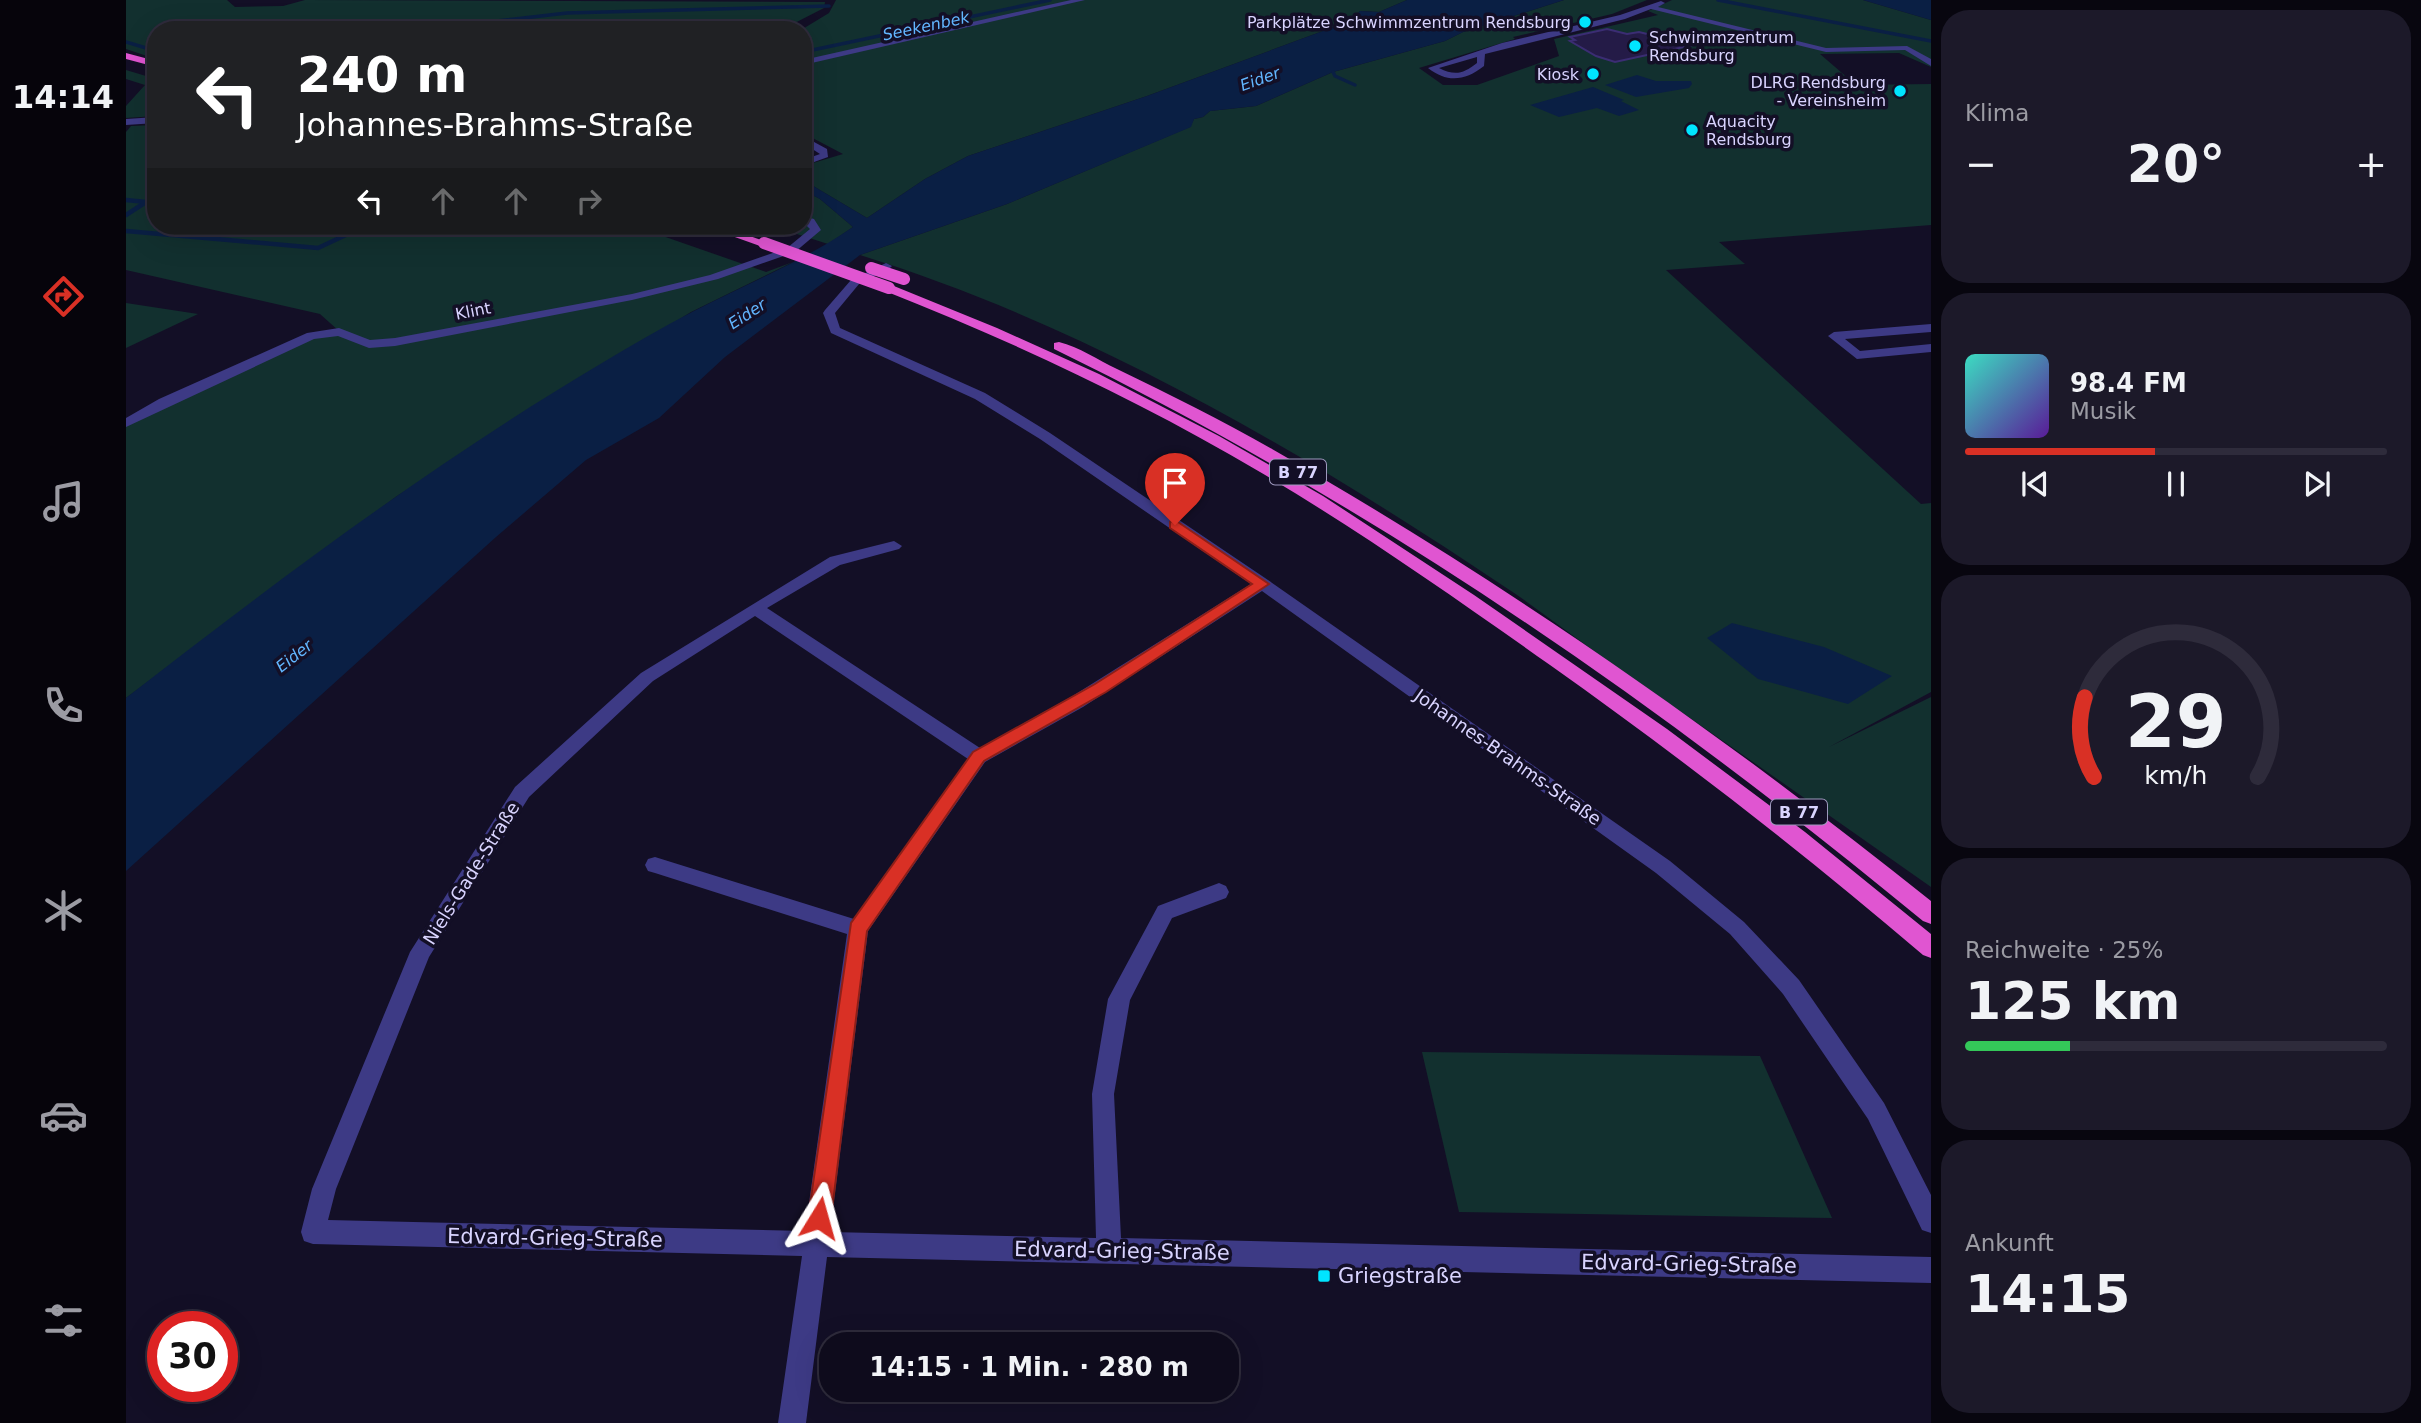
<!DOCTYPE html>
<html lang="de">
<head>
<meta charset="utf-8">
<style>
	:root { --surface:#0e0b1c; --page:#1c1929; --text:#f1f3f6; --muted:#9b9ba3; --line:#2e2b3b; --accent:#d93025 }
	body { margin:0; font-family:"DejaVu Sans",sans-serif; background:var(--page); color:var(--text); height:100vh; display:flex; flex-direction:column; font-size:26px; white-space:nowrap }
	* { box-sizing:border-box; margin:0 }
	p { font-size:23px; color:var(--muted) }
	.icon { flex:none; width:38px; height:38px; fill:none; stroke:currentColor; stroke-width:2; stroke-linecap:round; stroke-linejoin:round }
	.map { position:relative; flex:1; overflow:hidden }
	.drawer { display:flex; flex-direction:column; gap:10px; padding:10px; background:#08060f; width:490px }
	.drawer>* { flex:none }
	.top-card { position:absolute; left:21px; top:21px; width:665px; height:214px; border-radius:28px; box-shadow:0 7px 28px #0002,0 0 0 2px var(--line); background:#202124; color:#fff; overflow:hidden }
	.speed { position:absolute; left:21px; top:1311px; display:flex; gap:14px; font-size:35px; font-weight:700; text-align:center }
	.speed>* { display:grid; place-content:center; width:91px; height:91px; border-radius:50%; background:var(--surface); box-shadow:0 7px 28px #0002,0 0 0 2px var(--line); line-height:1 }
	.speed .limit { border:10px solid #d22; background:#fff; color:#111 }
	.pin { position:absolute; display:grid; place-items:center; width:60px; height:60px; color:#fff; margin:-72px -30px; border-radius:50% 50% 50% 0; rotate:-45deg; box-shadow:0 0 7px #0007 }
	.pin .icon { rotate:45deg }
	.me { position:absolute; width:77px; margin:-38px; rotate:8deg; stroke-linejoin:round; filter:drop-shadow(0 0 5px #0008) }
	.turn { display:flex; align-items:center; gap:24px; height:147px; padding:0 35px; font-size:32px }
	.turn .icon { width:91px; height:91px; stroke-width:2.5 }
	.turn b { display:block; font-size:49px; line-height:60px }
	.lanes { display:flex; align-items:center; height:66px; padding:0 35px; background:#0003; justify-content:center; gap:35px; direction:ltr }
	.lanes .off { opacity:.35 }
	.big { font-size:52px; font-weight:600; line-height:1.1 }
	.drawer .card { flex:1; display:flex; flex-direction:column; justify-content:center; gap:10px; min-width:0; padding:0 24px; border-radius:28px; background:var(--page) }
	.drawer .dial { align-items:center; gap:0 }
	.dial svg { height:182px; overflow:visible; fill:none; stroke:var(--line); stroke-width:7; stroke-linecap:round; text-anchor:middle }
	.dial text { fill:var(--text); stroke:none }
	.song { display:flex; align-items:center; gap:21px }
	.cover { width:84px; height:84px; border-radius:10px; background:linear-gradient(135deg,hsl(170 70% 55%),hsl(270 70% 35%)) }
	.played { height:7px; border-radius:4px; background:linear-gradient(90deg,var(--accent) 45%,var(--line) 45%) }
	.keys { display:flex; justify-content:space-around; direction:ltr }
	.heat { display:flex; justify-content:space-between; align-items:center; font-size:38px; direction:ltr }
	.charge { height:10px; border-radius:5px; background:linear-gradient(90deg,#34c759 25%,var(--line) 0) }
	.trip { position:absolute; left:693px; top:1332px; width:420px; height:70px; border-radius:28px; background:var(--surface); box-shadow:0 7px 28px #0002,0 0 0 2px var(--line); font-weight:600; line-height:70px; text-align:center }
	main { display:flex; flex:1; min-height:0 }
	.menu { display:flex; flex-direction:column; width:126px; justify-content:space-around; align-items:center; background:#06040b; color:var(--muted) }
	.menu .icon { width:49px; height:49px }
	.menu .selected { color:var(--accent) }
	.menu b { font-size:32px; color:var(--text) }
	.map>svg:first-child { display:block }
	.green { fill:#12302f }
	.water { fill:#0a1f44 }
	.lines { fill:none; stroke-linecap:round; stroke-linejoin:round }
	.stream-far1 { stroke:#0a1f44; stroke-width:3.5 }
	.stream { stroke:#0a1f44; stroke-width:4.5 }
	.building { fill:#241b47; stroke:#3b2d73; stroke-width:2 }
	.minor { fill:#3d3a85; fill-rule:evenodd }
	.tertiary { fill:#3d3a85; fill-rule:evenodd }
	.trunk { fill:#e055d1; fill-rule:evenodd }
	.trunk-bridge { stroke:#e055d1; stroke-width:12 }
	.route { fill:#d93025; stroke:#8d1f18; stroke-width:2 }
	.poi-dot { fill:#00e5ff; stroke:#130f26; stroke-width:2.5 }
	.labels { text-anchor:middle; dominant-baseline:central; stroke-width:7; stroke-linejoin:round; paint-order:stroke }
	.far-poi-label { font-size:16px; fill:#d9d4ff; stroke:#130f26; text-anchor:end }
	.far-water-label { font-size:16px; font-style:italic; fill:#62b6ff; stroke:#130f26 }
	.far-street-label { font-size:16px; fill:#d9d4ff; stroke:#130f26 }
	.shield { fill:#130f26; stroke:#9e99be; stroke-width:2 }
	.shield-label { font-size:16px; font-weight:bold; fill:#d9d4ff }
	.street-label { font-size:18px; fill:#d9d4ff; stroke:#130f26 }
	.near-street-label { font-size:21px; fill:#d9d4ff; stroke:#130f26 }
	.near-poi-label { font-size:21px; fill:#d9d4ff; stroke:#130f26; text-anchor:start }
</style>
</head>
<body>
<main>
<nav class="menu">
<b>14:14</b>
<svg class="icon selected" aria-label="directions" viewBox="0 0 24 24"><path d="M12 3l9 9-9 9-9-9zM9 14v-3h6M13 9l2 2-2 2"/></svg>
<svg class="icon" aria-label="music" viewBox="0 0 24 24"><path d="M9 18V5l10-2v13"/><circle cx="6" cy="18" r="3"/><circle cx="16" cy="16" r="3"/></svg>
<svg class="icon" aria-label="phone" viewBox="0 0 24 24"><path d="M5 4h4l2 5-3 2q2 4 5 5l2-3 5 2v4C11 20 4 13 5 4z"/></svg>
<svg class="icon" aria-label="climate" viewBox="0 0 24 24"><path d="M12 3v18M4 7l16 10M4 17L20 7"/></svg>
<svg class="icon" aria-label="car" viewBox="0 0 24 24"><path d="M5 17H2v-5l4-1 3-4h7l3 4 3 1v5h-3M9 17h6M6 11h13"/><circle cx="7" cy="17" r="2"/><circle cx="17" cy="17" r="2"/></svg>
<svg class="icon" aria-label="filters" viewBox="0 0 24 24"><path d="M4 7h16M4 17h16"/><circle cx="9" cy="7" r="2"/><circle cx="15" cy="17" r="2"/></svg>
</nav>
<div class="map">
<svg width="1805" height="1423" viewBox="0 0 1805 1423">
	<rect width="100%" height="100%" fill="#130f26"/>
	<!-- green -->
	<g class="green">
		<path d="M0,0H101L109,7L157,6L179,0L699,2L698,8L655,30H30V59L0,49Z"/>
		<path d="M710,0H1281L1253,12L1234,11L1227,20L1021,96L842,156L799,179L741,218L677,180V166L717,154L677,133V30H675L703,13Z"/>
		<path d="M1438,0H1521L1486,14L1387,37L1389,39L1293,68L1317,85H1351L1433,56L1428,39L1532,15L1522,11L1546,0H1737L1805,20V67L1773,53L1694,54L1730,85L1805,84V225L1593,242L1619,264L1540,270L1795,504L1805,503V692L1703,747L1805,697V887C1694,809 1583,731 1471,653C1440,631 1411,608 1379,587C1179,453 965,327 734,255L881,204L1064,127L1068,119L1077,117L1084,111L1130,106L1207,72L1319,41L1337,32Z"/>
		<path d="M0,70L30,79V116L0,118V106L19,85L0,79Z"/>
		<path d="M30,125V226H508L640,272L667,262L565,312L271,496L0,698V423L185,336L213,331L194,314L0,270V132L5,126Z"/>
		<path d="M677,190L694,199L727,227L702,244L646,226H677Z"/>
		<path d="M0,303L72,314L0,348Z"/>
		<path d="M1296,1052L1634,1056L1706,1218L1333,1212Z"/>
	</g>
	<!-- water -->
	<g class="water">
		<path d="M1281,0H1438L1337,32L1319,41L1207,72L1130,106L1084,111L1077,117L1068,119L1065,127L881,204L734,255L599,357L533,418L460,460L370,537L0,871V698C153,579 309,462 476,363C506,345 537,327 568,311C621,284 677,261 727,227L694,199L677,190V180L741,218L799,179L842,156L1021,96L1227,20L1234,11L1253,12Z"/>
		<path d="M1737,0H1805V20Z"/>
		<path d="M1511,75L1530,81H1565L1566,84L1563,88L1510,97L1479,85Z"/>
		<path d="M1467,87L1498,100L1495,101L1513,110L1493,116L1471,108L1433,117L1404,105Z"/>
		<path d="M1606,623L1698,647L1766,676L1722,704L1632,679L1581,638Z"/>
	</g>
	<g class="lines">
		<!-- stream-far1 -->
		<g class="stream-far1">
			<path d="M1592,0L1805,41"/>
			<path d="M290,30L441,13L703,6"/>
			<path d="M0,42L30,51"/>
			<path d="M677,52L924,0"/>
			<path d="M1207,72L1209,76L1229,85"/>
		</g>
		<!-- stream -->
		<g class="stream">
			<path d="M0,200L20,202L0,215"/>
			<path d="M0,231L192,248L239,226"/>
		</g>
	</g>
	<!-- building -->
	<path class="building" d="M1481,29L1501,34L1513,32L1567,45L1489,62L1470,56L1444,41L1449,40L1444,37Z"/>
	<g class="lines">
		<!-- minor -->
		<g class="minor">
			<path d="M1535,1L1539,3L1532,7L1700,48L1781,46L1805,59V66L1779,50L1700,52L1525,9L1499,19L1359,54L1358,66C1339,81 1321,83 1302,68L1376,43L1494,15ZM1351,57V63C1337,74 1329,76 1313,68Z"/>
			<path d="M677,136L701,149L702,157L677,166V160L694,154L677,143Z"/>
			<path d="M677,216L688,219L695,230L669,252L592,279L506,300L269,346L243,348L212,336L188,339L0,427V418L33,399L181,333L213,328L244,340L269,338L506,294L584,275L661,248L684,229L677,222Z"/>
			<path d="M760,263L766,266L764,268L733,284L709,313L714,328L859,393L924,433L1142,580L1544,861L1618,922L1673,980L1758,1103L1805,1195V1233L1796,1230L1742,1119L1657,994L1604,934L1530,873L1136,591L957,707L859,762L742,931L704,1232L970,1238L966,1094L982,999L1032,906L1093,883L1100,886L1103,892L1100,898L1046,918L1004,1000L988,1094L995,1238L1805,1257V1283L701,1257L680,1423H652L676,1256L187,1244L178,1241L175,1232L186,1189L284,952L389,787L515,673L704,557L768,541L776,546L773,549L714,565L641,608L854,748L945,697L1125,584L914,439L849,399L705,333L697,313L699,310L725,280ZM629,616L842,759L728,919L529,857L522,859L519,865L522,871L529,873L721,934L679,1231L202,1220L210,1189L303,957L403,797L527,681Z"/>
			<path d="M1805,324V332L1719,339L1734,351L1805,344V352L1731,359L1702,336L1708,332Z"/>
		</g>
		<!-- tertiary -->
		<g class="tertiary">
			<path d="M945,0H959L677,65V60Z"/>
			<path d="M30,117V123L0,125V119Z"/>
		</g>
		<!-- trunk -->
		<g class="trunk">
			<path d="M0,53L30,61V67L0,59Z"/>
			<path d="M578,226H595L644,243L634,246Z"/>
			<path d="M763,284L871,328L973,374L1093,436L1197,496L1348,595L1541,729L1679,832L1805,934V958L1797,955C1677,852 1552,756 1424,665C1329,598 1234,531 1134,472C1014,401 888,342 759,291V285Z"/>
			<path d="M933,342C953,347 972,360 991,369C1043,394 1095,420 1146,449C1377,581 1597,734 1805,901V924L1797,921C1528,699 1242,502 928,349V343Z"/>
		</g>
		<!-- trunk-bridge -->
		<g class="trunk-bridge">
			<path d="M638,243L763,288"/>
			<path d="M745,268L778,279"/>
		</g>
	</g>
	<!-- route -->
	<path class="route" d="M1049,520L1143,584L980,692L858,761L741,931L705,1218L701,1226L693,1229L685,1226L682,1218L725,923L847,752L969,684L1126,584L1044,528V522Z"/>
	<!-- markers -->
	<g class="poi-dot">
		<circle cx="1459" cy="22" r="7"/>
		<circle cx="1509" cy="46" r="7"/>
		<circle cx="1467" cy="74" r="7"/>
		<circle cx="1774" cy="91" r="7"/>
		<circle cx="1566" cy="130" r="7"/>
		<rect x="1191" y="1269" width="14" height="14" rx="3.5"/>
	</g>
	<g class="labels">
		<!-- far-poi labels -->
		<g class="far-poi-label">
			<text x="1445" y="22">Parkplätze Schwimmzentrum Rendsburg</text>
			<text x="1523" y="37" text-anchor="start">Schwimmzentrum<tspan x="1523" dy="18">Rendsburg</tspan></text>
			<text x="1453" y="74">Kiosk</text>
			<text x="1760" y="82">DLRG Rendsburg<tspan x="1760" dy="18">- Vereinsheim</tspan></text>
			<text x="1580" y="121" text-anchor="start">Aquacity<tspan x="1580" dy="18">Rendsburg</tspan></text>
		</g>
		<!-- far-water labels -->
		<g class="far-water-label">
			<text transform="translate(800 26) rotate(-12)">Seekenbek</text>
			<text transform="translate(1134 79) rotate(-20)">Eider</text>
			<text transform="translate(621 314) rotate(-33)">Eider</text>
			<text transform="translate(168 656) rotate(-38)">Eider</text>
		</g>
		<!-- far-street labels -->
		<g class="far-street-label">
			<text transform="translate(347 311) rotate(-11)">Klint</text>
		</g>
		<!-- shield labels -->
		<g class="shield">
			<rect x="1144" y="459.5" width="56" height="25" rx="5"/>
			<rect x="1645" y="799.5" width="56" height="25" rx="5"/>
		</g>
		<g class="shield-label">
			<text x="1172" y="472">B 77</text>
			<text x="1673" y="812">B 77</text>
		</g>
		<!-- street labels -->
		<g class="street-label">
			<text transform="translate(1382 757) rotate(35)">Johannes-Brahms-Straße</text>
			<text transform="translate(345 873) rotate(-58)">Niels-Gade-Straße</text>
		</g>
		<!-- near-street labels -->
		<g class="near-street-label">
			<text transform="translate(429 1238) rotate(1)">Edvard-Grieg-Straße</text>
			<text transform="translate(996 1251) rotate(1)">Edvard-Grieg-Straße</text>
			<text transform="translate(1563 1264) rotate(1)">Edvard-Grieg-Straße</text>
		</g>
		<!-- near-poi labels -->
		<g class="near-poi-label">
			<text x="1212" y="1276">Griegstraße</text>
		</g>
	</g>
</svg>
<div class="speed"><div class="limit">30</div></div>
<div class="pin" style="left:1049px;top:525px;background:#d93025"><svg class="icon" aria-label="arrive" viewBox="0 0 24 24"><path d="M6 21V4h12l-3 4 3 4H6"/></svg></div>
<svg class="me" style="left:693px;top:1218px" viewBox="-20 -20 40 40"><path d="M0-17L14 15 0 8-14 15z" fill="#d93025" stroke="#fff" stroke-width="4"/></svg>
<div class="trip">14:15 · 1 Min. · 280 m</div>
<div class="top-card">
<div class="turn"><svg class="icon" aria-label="left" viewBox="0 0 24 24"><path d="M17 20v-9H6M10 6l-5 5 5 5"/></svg><div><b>240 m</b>Johannes-Brahms-Straße</div></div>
<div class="lanes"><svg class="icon" aria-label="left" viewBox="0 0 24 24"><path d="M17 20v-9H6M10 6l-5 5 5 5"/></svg><svg class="icon off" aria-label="ahead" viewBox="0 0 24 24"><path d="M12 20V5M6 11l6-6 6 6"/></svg><svg class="icon off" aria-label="ahead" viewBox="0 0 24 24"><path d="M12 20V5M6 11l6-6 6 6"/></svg><svg class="icon off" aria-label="right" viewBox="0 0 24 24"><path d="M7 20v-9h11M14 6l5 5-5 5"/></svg></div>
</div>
</div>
<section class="drawer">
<div class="card"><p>Klima</p>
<div class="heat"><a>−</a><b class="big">20°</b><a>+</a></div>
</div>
<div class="card">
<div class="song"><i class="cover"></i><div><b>98.4 FM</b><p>Musik</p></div></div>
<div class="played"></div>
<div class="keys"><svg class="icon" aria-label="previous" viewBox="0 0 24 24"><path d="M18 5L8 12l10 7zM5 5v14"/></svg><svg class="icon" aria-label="pause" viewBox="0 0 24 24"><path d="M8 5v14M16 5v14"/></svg><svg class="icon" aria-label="next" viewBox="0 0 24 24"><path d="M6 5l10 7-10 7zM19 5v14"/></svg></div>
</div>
<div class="card dial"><svg viewBox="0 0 100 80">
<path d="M14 69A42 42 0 1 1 86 69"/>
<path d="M14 69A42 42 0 0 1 10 34" stroke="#d93025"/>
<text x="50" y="56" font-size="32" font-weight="700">29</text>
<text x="50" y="72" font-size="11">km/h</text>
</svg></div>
<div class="card"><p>Reichweite · 25%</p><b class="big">125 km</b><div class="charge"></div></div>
<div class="card"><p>Ankunft</p><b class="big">14:15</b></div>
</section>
</main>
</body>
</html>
